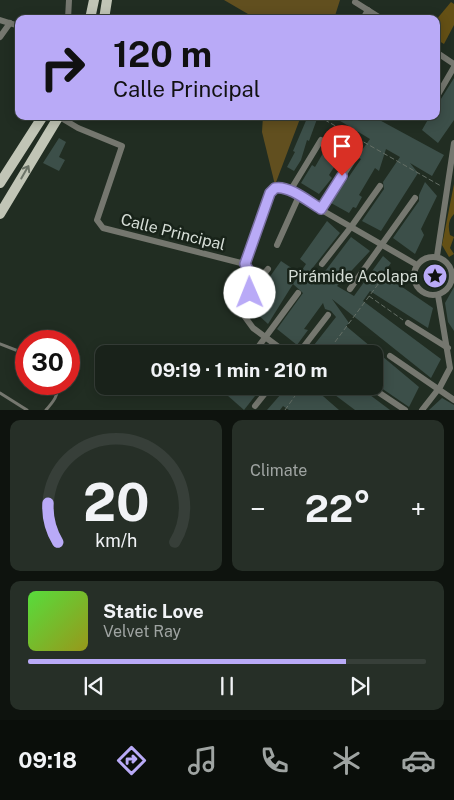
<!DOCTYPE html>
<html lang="en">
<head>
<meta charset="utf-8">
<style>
	:root { --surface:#19221a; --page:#262f27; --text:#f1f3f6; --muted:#9fa4a2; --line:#373f39; --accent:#b9aaf7 }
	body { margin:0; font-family:"Public Sans",sans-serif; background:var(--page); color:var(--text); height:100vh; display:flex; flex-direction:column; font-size:19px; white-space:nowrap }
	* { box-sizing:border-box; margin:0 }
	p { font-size:16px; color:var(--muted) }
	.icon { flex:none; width:28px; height:28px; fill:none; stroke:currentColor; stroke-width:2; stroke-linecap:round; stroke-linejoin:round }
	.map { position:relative; height:410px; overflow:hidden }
	.panel { display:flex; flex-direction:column; gap:10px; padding:10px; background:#0e130e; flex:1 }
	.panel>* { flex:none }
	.banner { position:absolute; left:15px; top:15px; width:425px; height:105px; border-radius:10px; box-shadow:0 2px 12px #0003,0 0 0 1px var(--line); background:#b9aaf7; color:#111; overflow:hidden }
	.speed { position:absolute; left:15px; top:330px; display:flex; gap:10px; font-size:25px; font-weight:700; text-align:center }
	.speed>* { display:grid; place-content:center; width:65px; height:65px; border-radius:50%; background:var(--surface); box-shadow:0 2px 12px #0003,0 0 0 1px var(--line); line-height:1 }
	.speed .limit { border:8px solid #d22; background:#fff; color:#111 }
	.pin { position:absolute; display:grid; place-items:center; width:42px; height:42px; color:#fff; margin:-51px -21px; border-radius:50% 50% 50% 0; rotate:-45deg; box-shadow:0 0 5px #0007 }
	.pin .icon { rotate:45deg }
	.me { position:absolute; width:55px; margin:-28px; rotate:359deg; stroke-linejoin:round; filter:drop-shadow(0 0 4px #0008) }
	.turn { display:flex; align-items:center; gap:18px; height:105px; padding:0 15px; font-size:22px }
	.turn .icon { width:65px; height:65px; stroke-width:2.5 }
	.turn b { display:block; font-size:35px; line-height:42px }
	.big { font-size:38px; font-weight:700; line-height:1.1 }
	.panel .tile { flex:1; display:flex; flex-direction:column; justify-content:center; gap:8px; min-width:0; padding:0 18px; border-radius:10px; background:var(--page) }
	.panel .dial { align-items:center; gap:0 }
	.dial svg { height:130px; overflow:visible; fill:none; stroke:var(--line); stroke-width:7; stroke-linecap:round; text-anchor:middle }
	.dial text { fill:var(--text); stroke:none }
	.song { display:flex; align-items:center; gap:15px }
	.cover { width:60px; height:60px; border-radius:8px; background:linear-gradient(135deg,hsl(110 70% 55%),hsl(60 70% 35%)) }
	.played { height:5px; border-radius:2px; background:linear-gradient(90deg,var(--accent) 80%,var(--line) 80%) }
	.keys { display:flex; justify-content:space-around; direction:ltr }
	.heat { display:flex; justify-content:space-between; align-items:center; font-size:28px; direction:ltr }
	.panel .tiles { flex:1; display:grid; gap:10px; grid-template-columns:1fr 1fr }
	.tile:last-child { grid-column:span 2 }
	.trip { position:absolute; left:95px; top:345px; width:288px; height:50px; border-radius:10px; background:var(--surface); box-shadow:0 2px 12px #0003,0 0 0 1px var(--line); font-weight:700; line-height:50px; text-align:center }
	.tab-bar { display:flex; height:80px; justify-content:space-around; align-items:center; background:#0a0e0a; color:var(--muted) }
	.tab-bar .icon { width:35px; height:35px }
	.tab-bar .current { color:var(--accent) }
	.tab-bar b { font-size:22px; color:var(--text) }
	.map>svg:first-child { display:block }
	.green { fill:#645015 }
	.forest { fill:#614f1f }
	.building { fill:#3c4f49 }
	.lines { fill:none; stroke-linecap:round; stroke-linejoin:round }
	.path { stroke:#656f66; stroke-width:1; stroke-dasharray:5 2.5; stroke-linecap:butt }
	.lane { stroke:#75776f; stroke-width:3 }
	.street { stroke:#75776f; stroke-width:6 }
	.primary { stroke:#c1c5b6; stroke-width:10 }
	.oneway { stroke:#6c7468 }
	.route-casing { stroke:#786ea1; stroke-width:12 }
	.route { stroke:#b9aaf7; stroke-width:9 }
	.labels { text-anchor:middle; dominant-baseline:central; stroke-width:5; stroke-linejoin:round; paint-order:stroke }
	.street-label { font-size:16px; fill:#d5ddd6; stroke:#182319 }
	.poi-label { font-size:16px; fill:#d5ddd6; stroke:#182319; text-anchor:end }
</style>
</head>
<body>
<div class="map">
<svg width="454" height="410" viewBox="0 0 454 410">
	<rect width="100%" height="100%" fill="#212d22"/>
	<!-- green -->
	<g class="green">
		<path d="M451,2L454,4V25L444,44L436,39V20Z"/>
		<path d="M454,184V214C448,220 448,227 450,235L454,237L450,248L454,254L449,257L442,245Z"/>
	</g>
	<!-- forest -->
	<g class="forest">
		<path d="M224,0H340L334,19H250L248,14Z"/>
		<path d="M263,116H301L275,185L262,132Z"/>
	</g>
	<!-- building -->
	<g class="building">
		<path d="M454,78V120L438,143L422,130L430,116H436V107Z"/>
		<path d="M308,116L317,119L309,141L307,140L301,160L294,171L287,167L295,152L293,151Z"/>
		<path d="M332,116H372L444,155L432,176L410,163L418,173L381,231L362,221L384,189L383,182L400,157L386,149L379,171L375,168L359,195L362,197L356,208L353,207L349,213L331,203L361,159L357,157L370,139Z"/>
		<path d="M333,129L353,141L347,151L345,150L329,175L332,178L319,194L301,183L312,165L315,167L330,141L327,139Z"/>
		<path d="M59,138L66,142L59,157L65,160L59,171L43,163Z"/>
		<path d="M425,182L437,196L421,229L424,235L415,254L393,238L419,201V195Z"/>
		<path d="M327,221L340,233L311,270L320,278L351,237L370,251L337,286L354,296L383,256L391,263L383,274L433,308L428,328L370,291L363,301L441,359L431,378L332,299L349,323L346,326L419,387L409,407L374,383V354H307L336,317L331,311L325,309L323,303L304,329L308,330L297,345L277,329L303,293L293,284L306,264L300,259Z"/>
		<path d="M281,261L293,269V284L268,324L252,309L264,285Z"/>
		<path d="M454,287V331L448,322L445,303Z"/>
		<path d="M234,386H263L244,410L227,395Z"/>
		<path d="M288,386H299L304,390L307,386H319L316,390L339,410H289L283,406L280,410H267Z"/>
		<path d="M323,386H358L390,410H355Z"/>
		<path d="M442,398L454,405V410H429Z"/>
	</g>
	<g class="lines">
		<!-- path -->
		<g class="path">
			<path d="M318,116L441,186"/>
			<path d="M369,296L403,320"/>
			<path d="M326,354L379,283"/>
			<path d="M285,410L302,386"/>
		</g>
		<!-- lane -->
		<g class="lane">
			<path d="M0,344L26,354"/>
			<path d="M0,393L27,410"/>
			<path d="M46,410C53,402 59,395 58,384"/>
		</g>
		<!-- street -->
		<g class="street">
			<path d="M355,2L382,19"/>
			<path d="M68,19L69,0"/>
			<path d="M363,19L368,10"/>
			<path d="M0,20L19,26"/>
			<path d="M0,37L10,23"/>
			<path d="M436,52L454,64"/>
			<path d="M436,98L454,67"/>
			<path d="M58,116L78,128L122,146L97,220L103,228L245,264L254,280L245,317L253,328L288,354"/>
			<path d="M290,191L321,140"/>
			<path d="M321,209L353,160"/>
			<path d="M277,245L299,196"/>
			<path d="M437,256L454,143"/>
			<circle cx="433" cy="276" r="19"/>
			<path d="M245,264L270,193L275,187L280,186L417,265"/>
			<path d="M322,264L351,227L380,186"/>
			<path d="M254,280L257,282L268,269"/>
			<path d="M350,289L415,198"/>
			<path d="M408,323L448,348"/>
			<path d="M253,354L298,293"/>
			<path d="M298,354L328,315"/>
			<path d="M390,356L454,400"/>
			<path d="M369,386L405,410"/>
			<path d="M255,406L271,386"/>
			<path d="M422,410L440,387L450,368L438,295"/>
		</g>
		<!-- primary -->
		<g class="primary">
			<path d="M90,19L94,0"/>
			<path d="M104,19L107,0"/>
			<path d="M0,183L43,116"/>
			<path d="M0,214L59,116"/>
		</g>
	</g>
	<!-- one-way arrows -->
	<defs><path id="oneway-shaft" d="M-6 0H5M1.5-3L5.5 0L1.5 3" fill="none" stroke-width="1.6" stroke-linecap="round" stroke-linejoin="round" transform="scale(1.25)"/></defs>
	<use class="oneway" href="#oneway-shaft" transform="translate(25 172) rotate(-60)"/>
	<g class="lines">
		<defs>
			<path id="route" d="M250,293L254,280L245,264L270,193L275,188C289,185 309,202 321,209L342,176"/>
		</defs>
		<!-- route casing -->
		<use href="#route" class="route-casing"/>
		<!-- route -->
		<use href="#route" class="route"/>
	</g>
	<!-- icons -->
	<defs>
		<symbol id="sight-disc" viewBox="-11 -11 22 22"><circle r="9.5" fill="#b9aaf7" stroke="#182319"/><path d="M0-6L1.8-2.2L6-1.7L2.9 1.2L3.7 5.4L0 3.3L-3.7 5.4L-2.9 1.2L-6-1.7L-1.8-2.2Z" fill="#111"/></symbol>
	</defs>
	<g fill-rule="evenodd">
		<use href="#sight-disc" x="421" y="262" width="28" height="28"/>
	</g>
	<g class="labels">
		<!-- street labels -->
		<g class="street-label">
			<text transform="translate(173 232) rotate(14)">Calle Principal</text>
		</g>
		<!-- poi labels -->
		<g class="poi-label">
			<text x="418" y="276">Pirámide Acolapa</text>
		</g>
	</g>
</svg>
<div class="speed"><div class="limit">30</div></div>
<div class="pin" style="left:342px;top:176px;background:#d93025"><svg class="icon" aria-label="arrive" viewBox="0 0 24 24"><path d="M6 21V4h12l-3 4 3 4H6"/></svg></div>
<svg class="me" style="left:250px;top:293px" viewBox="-20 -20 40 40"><circle r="19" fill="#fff"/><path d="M0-13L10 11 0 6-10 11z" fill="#b9aaf7"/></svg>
<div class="trip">09:19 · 1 min · 210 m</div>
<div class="banner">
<div class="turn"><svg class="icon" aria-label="right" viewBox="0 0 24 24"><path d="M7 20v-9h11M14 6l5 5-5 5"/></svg><div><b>120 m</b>Calle Principal</div></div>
</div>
</div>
<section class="panel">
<div class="tiles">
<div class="tile dial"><svg viewBox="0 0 100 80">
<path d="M14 69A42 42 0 1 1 86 69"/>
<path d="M14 69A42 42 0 0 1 8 45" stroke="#b9aaf7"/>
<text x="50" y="56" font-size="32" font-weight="700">20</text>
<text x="50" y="72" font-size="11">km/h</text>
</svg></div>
<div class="tile"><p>Climate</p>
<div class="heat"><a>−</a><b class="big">22°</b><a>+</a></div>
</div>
<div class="tile">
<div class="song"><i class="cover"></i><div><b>Static Love</b><p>Velvet Ray</p></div></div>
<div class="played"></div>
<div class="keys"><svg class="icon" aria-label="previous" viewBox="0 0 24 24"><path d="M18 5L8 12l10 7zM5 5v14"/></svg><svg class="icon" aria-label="pause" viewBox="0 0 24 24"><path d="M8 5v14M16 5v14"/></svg><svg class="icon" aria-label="next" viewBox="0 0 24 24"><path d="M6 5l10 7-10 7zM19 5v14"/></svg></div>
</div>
</div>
</section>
<nav class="tab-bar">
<b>09:18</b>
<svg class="icon current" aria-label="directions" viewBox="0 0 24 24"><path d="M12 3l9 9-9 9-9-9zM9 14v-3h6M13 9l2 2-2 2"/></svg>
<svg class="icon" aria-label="music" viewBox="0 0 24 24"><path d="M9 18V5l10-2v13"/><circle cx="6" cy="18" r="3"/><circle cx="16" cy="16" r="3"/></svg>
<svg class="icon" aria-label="phone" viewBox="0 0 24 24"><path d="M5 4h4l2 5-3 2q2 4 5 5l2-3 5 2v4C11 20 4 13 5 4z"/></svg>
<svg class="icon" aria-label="climate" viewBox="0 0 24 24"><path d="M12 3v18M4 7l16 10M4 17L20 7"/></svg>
<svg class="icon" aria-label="car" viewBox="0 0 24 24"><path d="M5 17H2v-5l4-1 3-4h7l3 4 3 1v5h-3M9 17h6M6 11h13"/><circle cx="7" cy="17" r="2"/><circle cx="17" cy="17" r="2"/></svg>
</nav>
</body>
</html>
